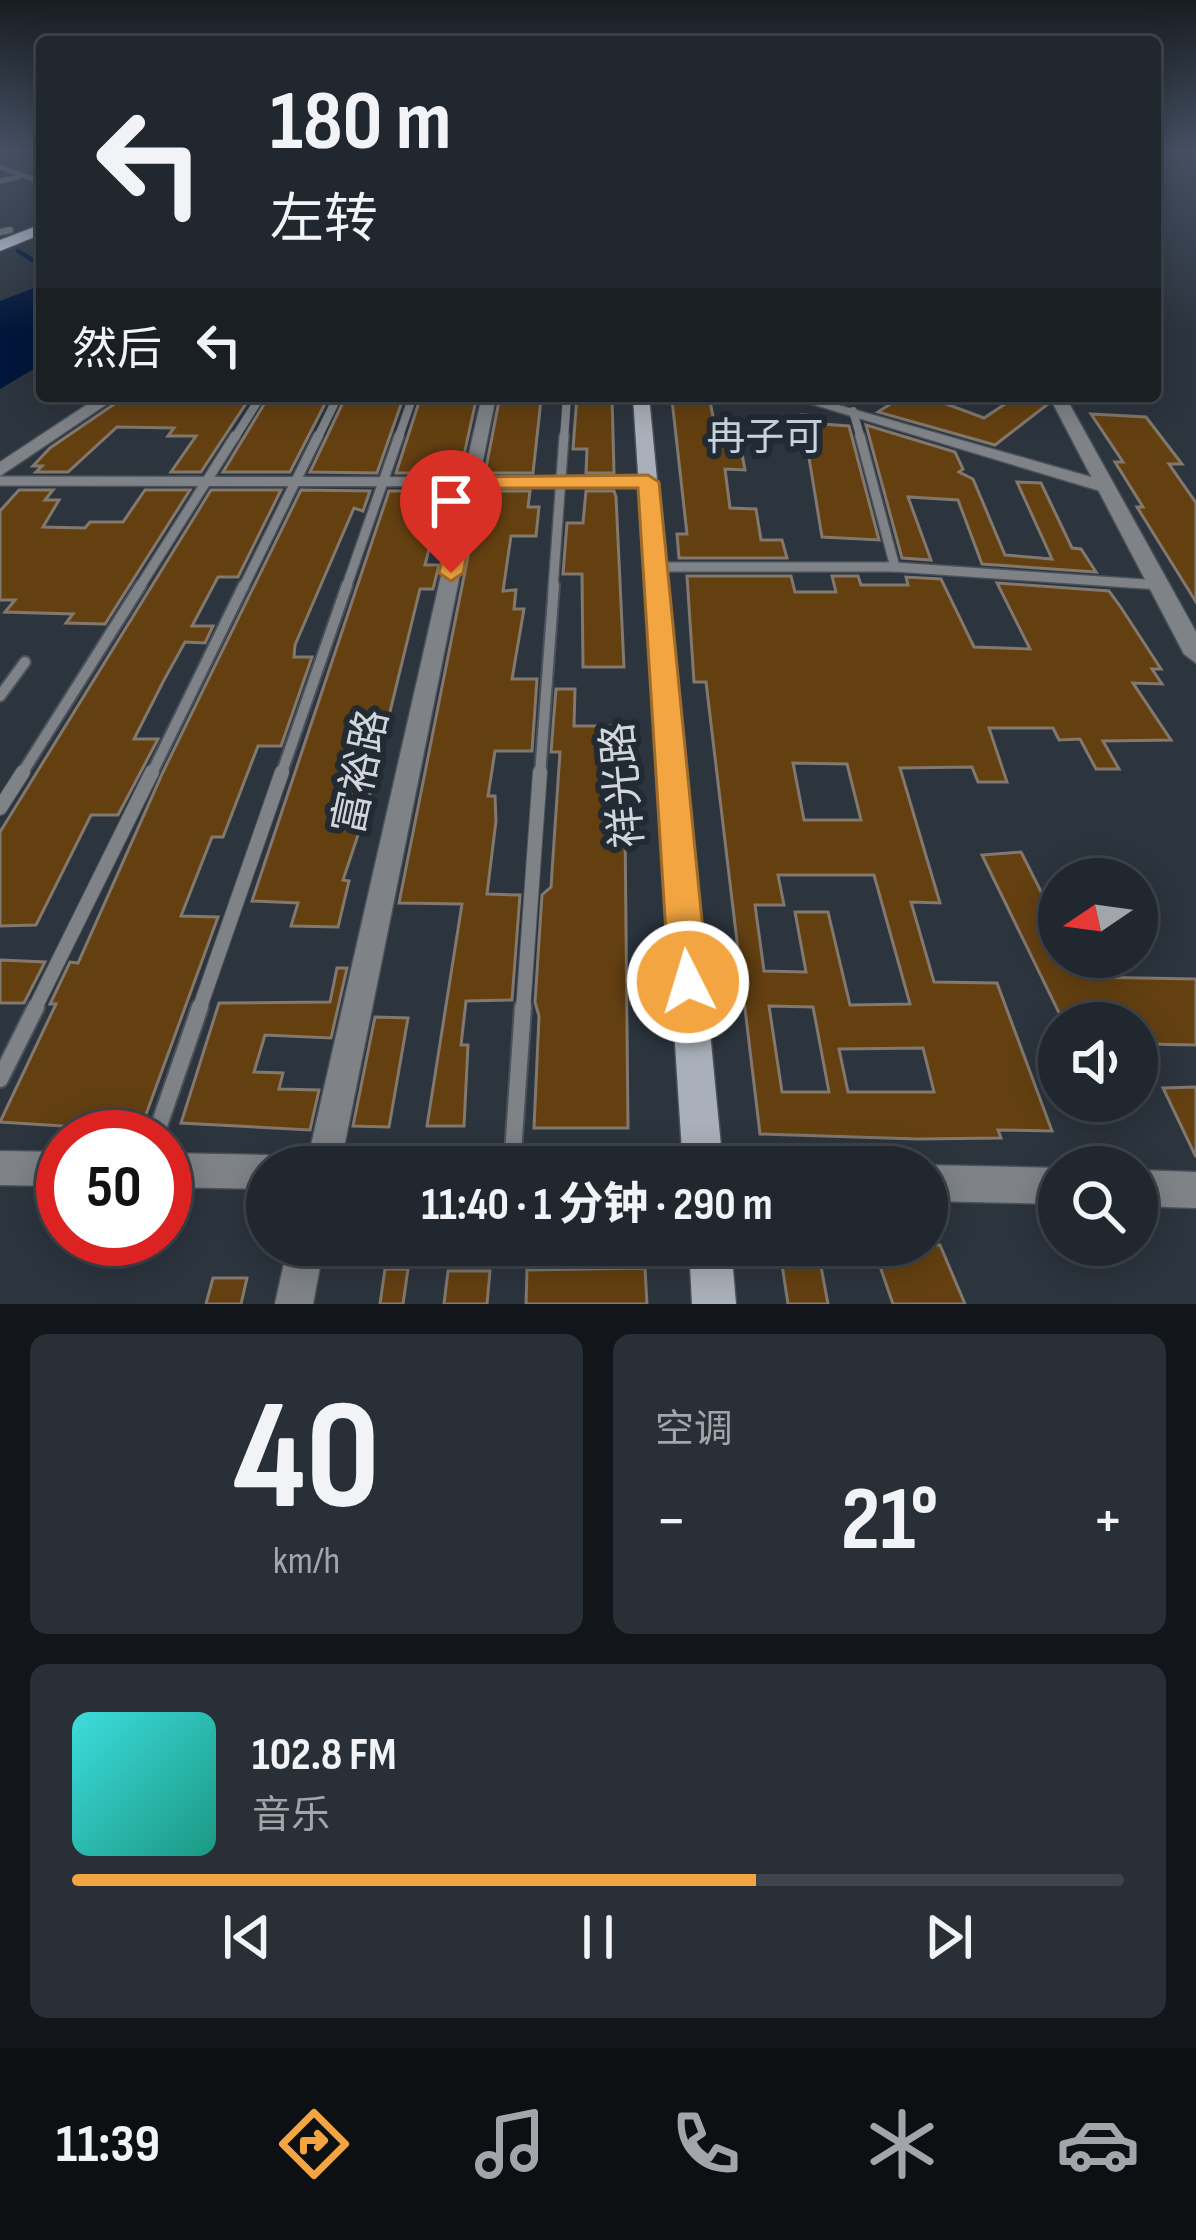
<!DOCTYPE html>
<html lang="zh">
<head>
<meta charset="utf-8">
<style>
	:root { --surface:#21272e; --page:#292f36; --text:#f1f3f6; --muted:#a2a5aa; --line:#3e444a; --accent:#f2a541 }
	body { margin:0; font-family:"Sofia Sans Condensed","Noto Sans SC",sans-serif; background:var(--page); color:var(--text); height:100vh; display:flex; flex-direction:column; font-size:45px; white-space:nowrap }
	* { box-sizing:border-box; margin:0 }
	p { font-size:39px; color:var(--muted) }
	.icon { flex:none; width:66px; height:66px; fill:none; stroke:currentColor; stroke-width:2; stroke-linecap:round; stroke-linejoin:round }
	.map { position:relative; height:1304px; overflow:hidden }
	.drawer { display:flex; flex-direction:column; gap:30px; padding:30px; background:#121519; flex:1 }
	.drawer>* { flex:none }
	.guide { position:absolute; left:36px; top:36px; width:1125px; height:366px; border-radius:12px; box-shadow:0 6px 30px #0003,0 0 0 3px var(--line); background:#21272e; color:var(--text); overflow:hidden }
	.needle { width:78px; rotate:257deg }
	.buttons { position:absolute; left:1038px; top:858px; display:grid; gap:24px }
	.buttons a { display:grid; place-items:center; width:120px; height:120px; border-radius:50%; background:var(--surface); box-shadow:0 6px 30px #0003,0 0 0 3px var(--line); font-size:60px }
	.speed { position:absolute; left:36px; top:1110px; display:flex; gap:24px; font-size:60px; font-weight:700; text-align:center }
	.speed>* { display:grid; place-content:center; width:156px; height:156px; border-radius:50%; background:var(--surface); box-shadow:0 6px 30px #0003,0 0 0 3px var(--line); line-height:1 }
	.speed .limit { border:18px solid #d22; background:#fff; color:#111 }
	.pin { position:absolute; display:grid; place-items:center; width:102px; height:102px; color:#fff; margin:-123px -51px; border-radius:50% 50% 50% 0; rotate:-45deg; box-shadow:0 0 12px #0007 }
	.pin .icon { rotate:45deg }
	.me { position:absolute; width:132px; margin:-66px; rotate:355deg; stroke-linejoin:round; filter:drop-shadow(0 0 9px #0008) }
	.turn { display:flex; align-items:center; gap:42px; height:252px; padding:0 36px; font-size:54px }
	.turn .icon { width:156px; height:156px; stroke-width:2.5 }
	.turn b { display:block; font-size:84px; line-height:102px }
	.then { display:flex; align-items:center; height:114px; padding:0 36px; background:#0003; gap:24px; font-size:45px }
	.big { font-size:90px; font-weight:700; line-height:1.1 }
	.drawer .widget { flex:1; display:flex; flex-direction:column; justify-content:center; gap:18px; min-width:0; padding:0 42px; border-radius:18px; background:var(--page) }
	.drawer .dial { align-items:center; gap:0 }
	.dial b { font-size:156px; line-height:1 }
	.song { display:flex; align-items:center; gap:36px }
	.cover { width:144px; height:144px; border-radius:18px; background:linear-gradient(135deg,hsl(180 70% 55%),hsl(170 70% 35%)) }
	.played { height:12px; border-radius:6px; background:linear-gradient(90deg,var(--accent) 65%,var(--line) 65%) }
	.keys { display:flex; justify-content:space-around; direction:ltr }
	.heat { display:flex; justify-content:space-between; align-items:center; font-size:66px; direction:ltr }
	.drawer .tiles { flex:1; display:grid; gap:30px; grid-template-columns:1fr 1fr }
	.widget:last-child { grid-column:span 2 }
	.trip { position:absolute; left:246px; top:1146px; width:702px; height:120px; border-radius:60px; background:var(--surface); box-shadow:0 6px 30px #0003,0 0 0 3px var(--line); font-weight:700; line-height:120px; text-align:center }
	.dock { display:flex; height:192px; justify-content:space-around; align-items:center; background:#0d1012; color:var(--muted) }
	.dock .icon { width:84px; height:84px }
	.dock .current { color:var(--accent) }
	.dock b { font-size:54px; color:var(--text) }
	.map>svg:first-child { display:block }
	.water { fill:#00163a }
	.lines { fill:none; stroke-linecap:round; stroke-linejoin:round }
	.stream { stroke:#00163a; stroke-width:4.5 }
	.building { fill:#644011; stroke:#82786d; stroke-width:3; fill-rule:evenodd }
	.service-far6-casing { stroke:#4a515a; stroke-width:6 }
	.service-far5-casing { stroke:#4a515a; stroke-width:8 }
	.service-far4-casing { stroke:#4a515a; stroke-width:9 }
	.service-far3-casing { stroke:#4a515a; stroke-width:12 }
	.service-far2-casing { stroke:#4a515a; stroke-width:14 }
	.service-far1-casing { stroke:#4a515a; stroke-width:16 }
	.service-casing { stroke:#4a515a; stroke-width:20 }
	.minor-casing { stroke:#4a515a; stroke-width:3 }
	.tertiary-casing { stroke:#4a515a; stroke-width:3 }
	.secondary-casing { stroke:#4a515a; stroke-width:3 }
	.trunk-casing { stroke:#4a515a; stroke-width:3 }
	.service-far6 { stroke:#7f8388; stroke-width:4.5 }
	.service-far5 { stroke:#7f8388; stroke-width:6 }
	.service-far4 { stroke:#7f8388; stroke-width:8 }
	.service-far3 { stroke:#7f8388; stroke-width:9 }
	.service-far2 { stroke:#7f8388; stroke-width:10 }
	.service-far1 { stroke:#7f8388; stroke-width:14 }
	.service { stroke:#7f8388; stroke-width:16 }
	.minor { fill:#7f8388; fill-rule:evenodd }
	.tertiary { fill:#7f8388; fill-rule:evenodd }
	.secondary { fill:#aab0b9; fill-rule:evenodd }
	.trunk { fill:#dae3ee; fill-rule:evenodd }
	.route { fill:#f2a541; stroke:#9d6b2a; stroke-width:3 }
	.labels { text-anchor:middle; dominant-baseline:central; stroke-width:12; stroke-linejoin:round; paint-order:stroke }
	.far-quarter-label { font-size:39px; fill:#cad4e1; stroke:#222a33 }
	.street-label { font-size:42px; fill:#d1d6dc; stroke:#222a33 }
</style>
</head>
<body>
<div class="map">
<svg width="1196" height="1304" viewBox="0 0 1196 1304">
	<rect width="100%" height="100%" fill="#2c343e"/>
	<!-- water -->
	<path class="water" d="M42,285V364L0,389V301Z"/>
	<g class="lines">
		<!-- stream -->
		<path class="stream" d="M18,251L42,266"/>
	</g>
	<!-- building -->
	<g class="building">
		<path d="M126,396H251L201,472H171L196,436H168L174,428L117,427L68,472H36L42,466H33L50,448Z"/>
		<path d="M269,396H329L290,472H223Z"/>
		<path d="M346,396H404L377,473L310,472Z"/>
		<path d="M421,396H477L460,473H396Z"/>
		<path d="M500,396L541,400L533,473H485Z"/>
		<path d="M577,396H612L614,473H586L587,449H573Z"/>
		<path d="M903,396H925L984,418L1017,396L1048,404L995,445L878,412Z"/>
		<path d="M672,400L710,401L715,427H737L745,470L725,469L730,508L756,509L761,540H782L787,558H679L677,534H687Z"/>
		<path d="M1091,414L1146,417L1182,464H1169L1196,503V602L1137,507H1143L1115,462H1123Z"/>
		<path d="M802,415L820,416L822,424L849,426L879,540L822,537Z"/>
		<path d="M866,425L955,452L963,469L959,472L973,479L1005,555L1052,559L1017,482L1041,483L1072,548L1081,549L1096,572L982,564L958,500L908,497L931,560L902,558Z"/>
		<path d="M19,490H53L45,500H59L43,527L85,528L90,522H123L145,490H190L105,624L66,623L73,614L5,612L15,600H0V511Z"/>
		<path d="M211,490H281L238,577H218L192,626H213L205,643L185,642L164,680L134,739H158L118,815H91L36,925L0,926V832Z"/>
		<path d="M301,490L370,491L363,511L354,508L295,645L294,657H312L281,746H258L223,837H212L181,916L218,917L140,1131L0,1122L56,1004H50L70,962L78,963L163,772Z"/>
		<path d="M389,491H456L452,509H439L425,565H439L433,589H420L365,814L343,880L349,881L338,927L291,926L298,903L252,901Z"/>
		<path d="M481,491H530L528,507H539L536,536H511L503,591L516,590L514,609H524L512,679H537L532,751H495L488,796H495L496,821L487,894L520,895L512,1000L466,1001L461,1045H468L464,1126H427L462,904L399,903Z"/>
		<path d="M586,491H614L616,497L624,667H583L582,574H563L567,523H583Z"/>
		<path d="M687,576H791L795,592H836L832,576H858L861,585H908L906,577L941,579L974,647L1030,649L997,583L1109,591L1120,606L1161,669H1152L1162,684L1133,683L1171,740L1103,741L1119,769H1096L1080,739L1059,740L1053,728H989L1007,782H978L972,767L900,768L940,903L911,902L934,982L997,983L1052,1131L998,1130L1001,1138L917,1139L760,1134L706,682H694ZM793,763L847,764L861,820H804ZM778,875H874L910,1004L850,1005L828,912H795L806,972L764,971L755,905H784ZM769,1006L813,1007L829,1092H782ZM923,1048L934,1092H848L839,1049Z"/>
		<path d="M556,689H575L574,726H624L628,1128H534L539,1016L535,1002L542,895L551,887L560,752H551Z"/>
		<path d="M1021,852L1059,927V957H1075L1085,977L1196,979V1045L1143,1044L1137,1023H1064L982,855Z"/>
		<path d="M0,960L45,962L24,1003H0Z"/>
		<path d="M337,968H347L331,1038L265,1035L254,1072L283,1073L279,1089L319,1090L310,1130L181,1123L219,1003L330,1002Z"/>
		<path d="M375,1017L408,1018L389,1127L353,1126Z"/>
		<path d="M1196,1087V1157L1163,1088Z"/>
		<path d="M779,1245H817L828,1304H788Z"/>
		<path d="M900,1245H940L965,1304H893L875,1252Z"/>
		<path d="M645,1268L647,1304H526L527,1270Z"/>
		<path d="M385,1269H408L403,1304H380Z"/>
		<path d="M448,1271H490L487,1304H444Z"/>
		<path d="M213,1278H247L241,1304H206Z"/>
	</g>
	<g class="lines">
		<defs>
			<g id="service-far6">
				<path d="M0,167L42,182"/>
				<path d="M0,181L19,177"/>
			</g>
			<path id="service-far5" d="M0,232L10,230"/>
			<g id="service-far4">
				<path d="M853,411L861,439"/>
				<path d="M234,439L261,396"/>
				<path d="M317,439L338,396"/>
				<path d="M398,439L413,396"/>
				<path d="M564,439L567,396"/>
			</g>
			<g id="service-far3">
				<path d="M860,436L895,567"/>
				<path d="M0,481L648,482"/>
				<path d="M655,567H895L1159,585"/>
				<path d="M139,588L235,436"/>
				<path d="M243,588L318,436"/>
				<path d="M346,588L399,436"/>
				<path d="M553,588L564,436"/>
			</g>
			<g id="service-far2">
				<path d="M0,696L25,662"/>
				<path d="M21,775L141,585"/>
				<path d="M151,775L244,585"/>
				<path d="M281,775L347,585"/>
				<path d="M540,775L554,585"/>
			</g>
			<g id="service-far1">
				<path d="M0,808L23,772"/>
				<path d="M34,1010L152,772"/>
				<path d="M199,1010L282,772"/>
				<path d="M523,1010L540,772"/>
			</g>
			<g id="service">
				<path d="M0,1079L36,1007"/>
				<path d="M155,1137L200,1007"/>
				<path d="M512,1167L523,1007"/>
			</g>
			<g id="minor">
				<path d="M482,396H496L340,1167H306Z"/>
				<path d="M785,396H807L1112,483L1114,487L1106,492L1100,491Z"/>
				<path d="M0,1151L63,1152V1186L0,1185Z"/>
				<path d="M165,1153L267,1155L279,1160L282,1167H267V1189L165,1187Z"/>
				<path d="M927,1165L1059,1168V1204L927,1201V1167H923Z"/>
				<path d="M1137,1170L1196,1172V1208L1137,1206Z"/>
				<path d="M288,1245H324L313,1304H275Z"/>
			</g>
			<g id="tertiary">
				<path d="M100,396H119L0,476V462Z"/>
				<path d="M1049,396H1065L1196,632V663L1184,654Z"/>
			</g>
			<g id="secondary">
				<path d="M633,396H649L723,1167H683Z"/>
				<path d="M689,1245H731L736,1304H692Z"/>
			</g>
			<path id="trunk" d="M42,224V234L0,251V240Z"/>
		</defs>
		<!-- service-far6 casing -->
		<use href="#service-far6" class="service-far6-casing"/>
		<!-- service-far5 casing -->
		<use href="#service-far5" class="service-far5-casing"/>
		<!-- service-far4 casing -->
		<use href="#service-far4" class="service-far4-casing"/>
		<!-- service-far3 casing -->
		<use href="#service-far3" class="service-far3-casing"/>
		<!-- service-far2 casing -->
		<use href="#service-far2" class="service-far2-casing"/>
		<!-- service-far1 casing -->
		<use href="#service-far1" class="service-far1-casing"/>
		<!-- service casing -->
		<use href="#service" class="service-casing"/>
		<!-- minor casing -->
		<use href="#minor" class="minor-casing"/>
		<!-- tertiary casing -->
		<use href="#tertiary" class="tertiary-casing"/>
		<!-- secondary casing -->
		<use href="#secondary" class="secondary-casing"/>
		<!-- trunk casing -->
		<use href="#trunk" class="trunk-casing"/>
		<!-- service-far6 -->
		<use href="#service-far6" class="service-far6"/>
		<!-- service-far5 -->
		<use href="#service-far5" class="service-far5"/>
		<!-- service-far4 -->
		<use href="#service-far4" class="service-far4"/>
		<!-- service-far3 -->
		<use href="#service-far3" class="service-far3"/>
		<!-- service-far2 -->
		<use href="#service-far2" class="service-far2"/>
		<!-- service-far1 -->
		<use href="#service-far1" class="service-far1"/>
		<!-- service -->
		<use href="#service" class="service"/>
		<!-- minor -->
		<use href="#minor" class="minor"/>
		<!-- tertiary -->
		<use href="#tertiary" class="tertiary"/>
		<!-- secondary -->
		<use href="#secondary" class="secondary"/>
		<!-- trunk -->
		<use href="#trunk" class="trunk"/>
	</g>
	<!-- sky -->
	<linearGradient id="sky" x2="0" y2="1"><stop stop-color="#181d22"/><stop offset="0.45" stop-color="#455063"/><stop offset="1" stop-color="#455063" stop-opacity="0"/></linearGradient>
	<rect width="1196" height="334" fill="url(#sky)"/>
	<!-- route -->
	<path class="route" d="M648,475L659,482L708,982L702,996L688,1002L675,996L669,982L638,488H480L463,573L451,581L439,573L463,477Z"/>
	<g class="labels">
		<!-- far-quarter labels -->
		<g class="far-quarter-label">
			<text x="765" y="438">冉子可</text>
		</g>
		<!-- street labels -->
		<g class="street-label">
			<text transform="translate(362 772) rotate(-78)">富裕路</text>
			<text transform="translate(624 785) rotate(-95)">祥光路</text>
		</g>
	</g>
</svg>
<div class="buttons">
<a><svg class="needle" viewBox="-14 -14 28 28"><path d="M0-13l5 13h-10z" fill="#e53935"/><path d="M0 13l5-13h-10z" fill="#a2a5aa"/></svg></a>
<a><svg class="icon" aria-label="sound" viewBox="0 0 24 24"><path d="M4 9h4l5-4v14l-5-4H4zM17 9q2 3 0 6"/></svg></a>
<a><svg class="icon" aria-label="search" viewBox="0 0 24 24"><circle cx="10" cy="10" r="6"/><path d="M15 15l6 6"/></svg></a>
</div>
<div class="speed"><div class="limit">50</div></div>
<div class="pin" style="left:451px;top:573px;background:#d93025"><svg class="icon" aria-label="arrive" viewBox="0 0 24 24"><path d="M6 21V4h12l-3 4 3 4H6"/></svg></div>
<svg class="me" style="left:688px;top:982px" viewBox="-20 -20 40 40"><circle r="17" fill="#f2a541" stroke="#fff" stroke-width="3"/><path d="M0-11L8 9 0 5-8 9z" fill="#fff"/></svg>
<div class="trip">11:40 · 1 分钟 · 290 m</div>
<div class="guide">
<div class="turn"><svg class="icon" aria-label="left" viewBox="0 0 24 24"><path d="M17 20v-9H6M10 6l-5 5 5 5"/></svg><div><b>180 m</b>左转</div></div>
<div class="then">然后<svg class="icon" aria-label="left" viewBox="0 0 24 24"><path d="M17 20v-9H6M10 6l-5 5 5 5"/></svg></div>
</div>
</div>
<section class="drawer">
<div class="tiles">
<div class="widget dial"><b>40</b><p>km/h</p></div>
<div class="widget"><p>空调</p>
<div class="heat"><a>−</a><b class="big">21°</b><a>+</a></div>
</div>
<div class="widget">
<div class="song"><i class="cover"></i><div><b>102.8 FM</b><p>音乐</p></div></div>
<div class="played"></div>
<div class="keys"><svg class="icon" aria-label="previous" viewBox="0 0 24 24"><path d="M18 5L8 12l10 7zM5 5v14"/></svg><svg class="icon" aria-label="pause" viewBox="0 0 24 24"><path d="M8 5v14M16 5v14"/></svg><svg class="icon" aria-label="next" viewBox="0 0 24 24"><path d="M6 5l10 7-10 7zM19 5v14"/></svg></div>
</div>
</div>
</section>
<nav class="dock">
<b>11:39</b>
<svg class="icon current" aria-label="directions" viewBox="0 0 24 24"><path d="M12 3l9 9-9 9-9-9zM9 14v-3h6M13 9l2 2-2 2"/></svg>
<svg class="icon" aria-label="music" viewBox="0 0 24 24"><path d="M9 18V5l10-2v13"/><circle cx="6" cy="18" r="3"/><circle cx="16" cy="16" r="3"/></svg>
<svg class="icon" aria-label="phone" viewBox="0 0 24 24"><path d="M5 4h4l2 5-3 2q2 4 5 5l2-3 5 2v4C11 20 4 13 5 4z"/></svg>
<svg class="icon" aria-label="climate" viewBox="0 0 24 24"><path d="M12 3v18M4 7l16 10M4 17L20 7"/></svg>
<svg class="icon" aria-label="car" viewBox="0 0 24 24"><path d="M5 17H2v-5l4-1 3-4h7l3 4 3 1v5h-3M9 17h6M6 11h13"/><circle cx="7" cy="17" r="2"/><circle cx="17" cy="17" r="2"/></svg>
</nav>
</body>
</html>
